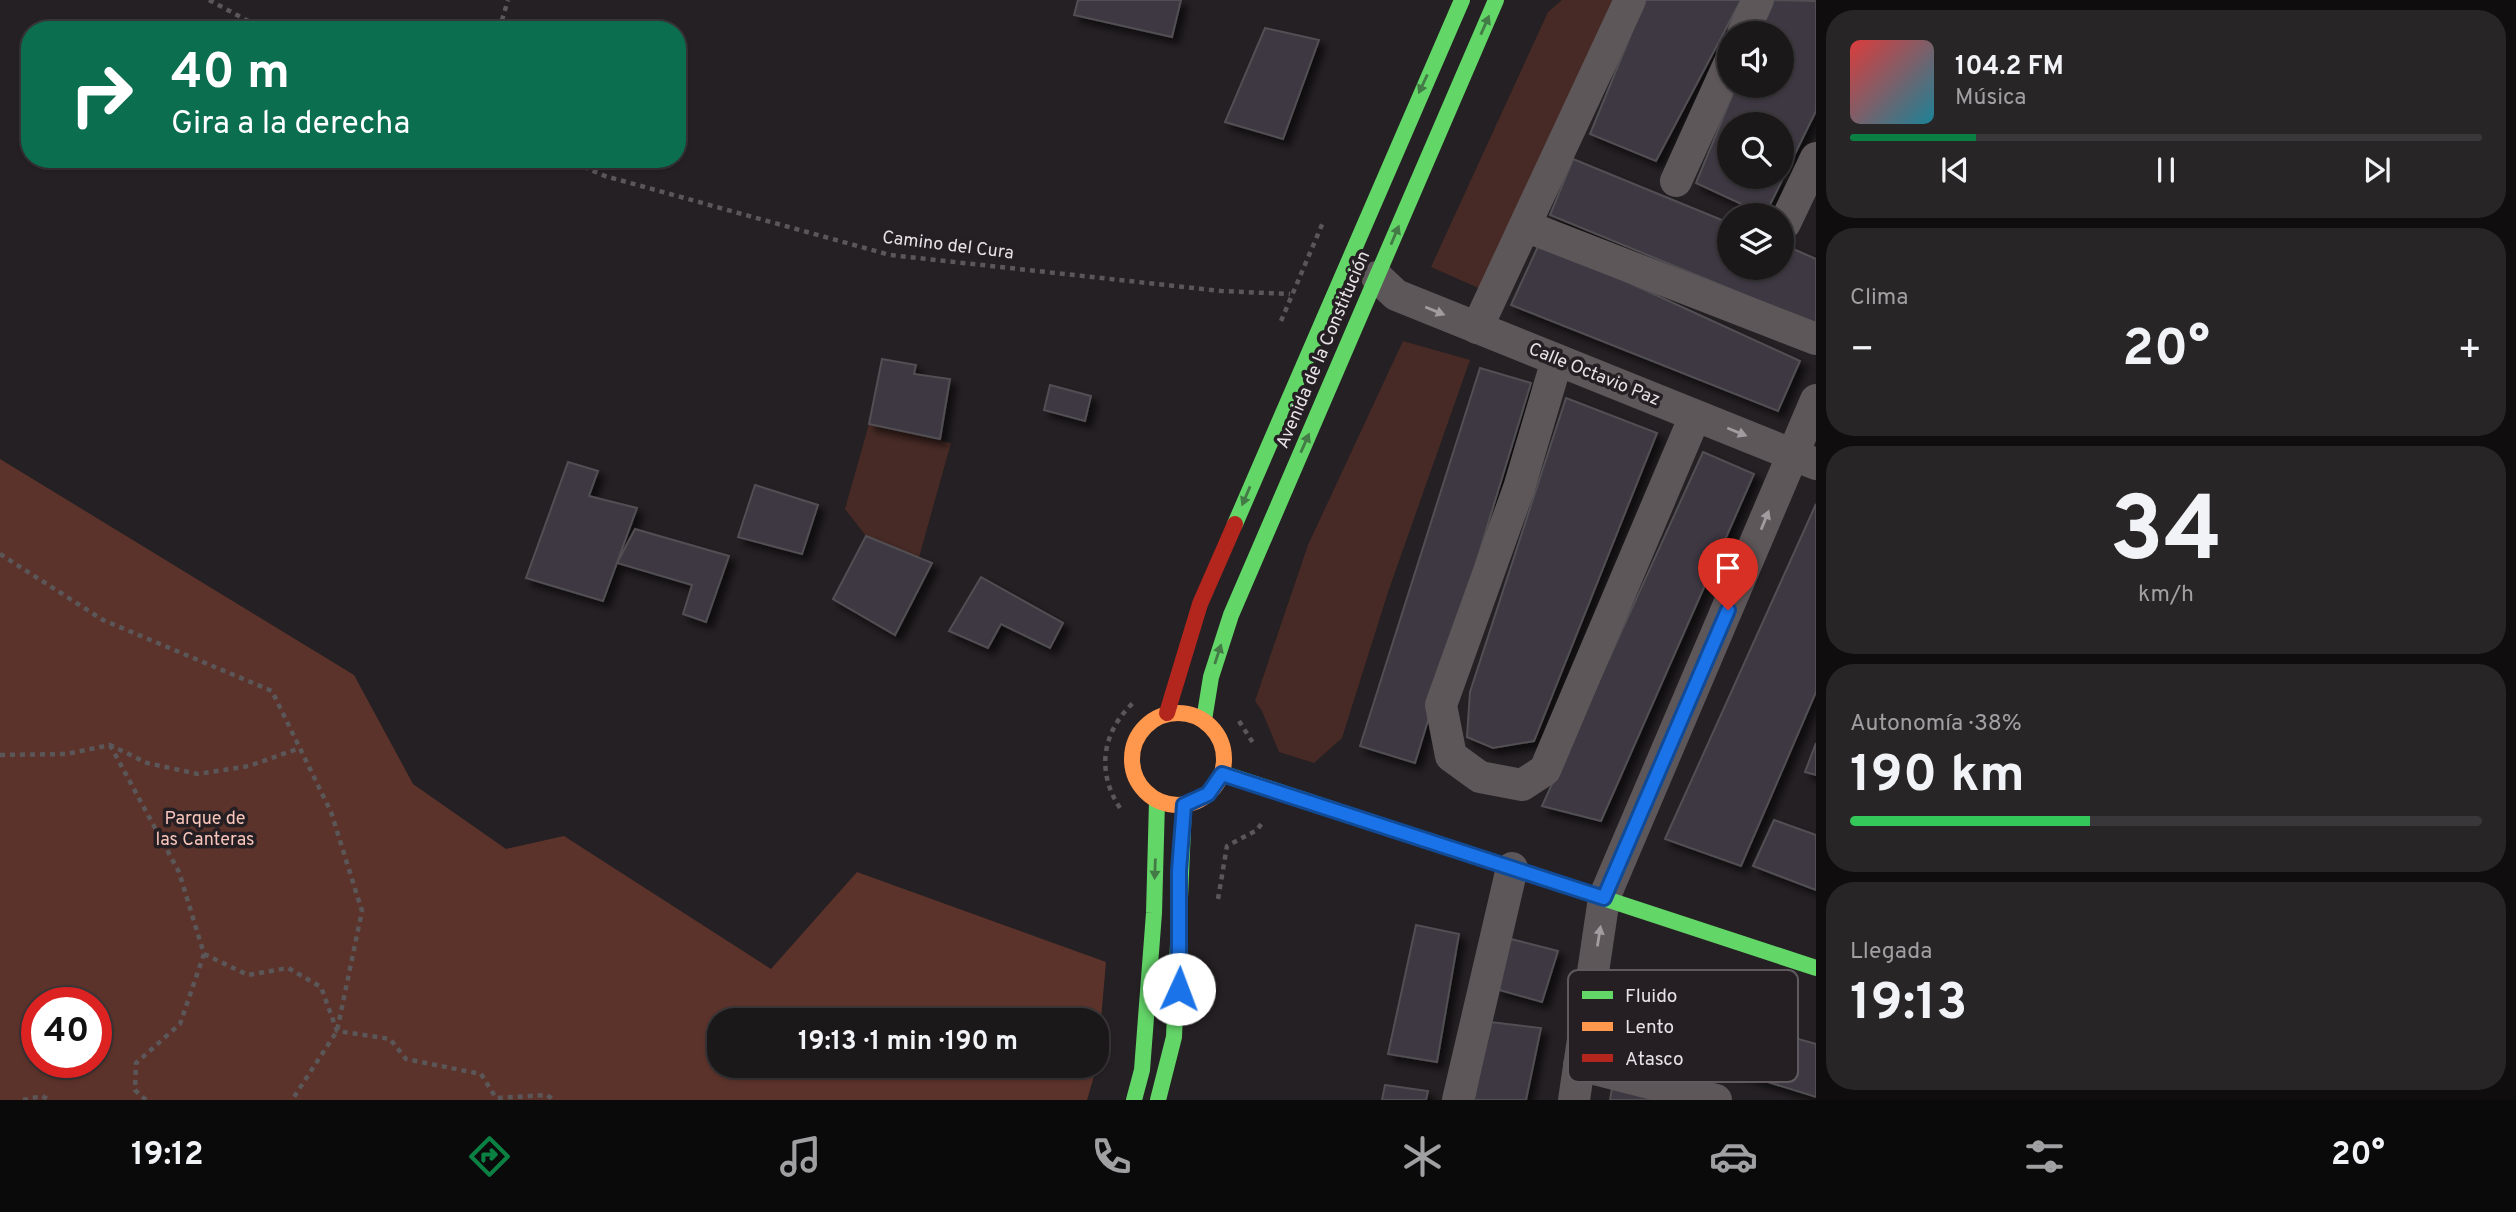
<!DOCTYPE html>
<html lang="es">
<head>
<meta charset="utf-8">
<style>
	:root { --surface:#1b181a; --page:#282527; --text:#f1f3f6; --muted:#a0a0a2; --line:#393739; --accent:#0b8043 }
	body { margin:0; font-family:Overpass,sans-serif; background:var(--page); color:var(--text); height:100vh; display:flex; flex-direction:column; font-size:26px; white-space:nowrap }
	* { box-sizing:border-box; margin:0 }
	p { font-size:23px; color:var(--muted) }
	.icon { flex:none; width:38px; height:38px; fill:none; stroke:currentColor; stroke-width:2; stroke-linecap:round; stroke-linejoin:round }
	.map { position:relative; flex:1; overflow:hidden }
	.details { display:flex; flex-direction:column; gap:10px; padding:10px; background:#0f0d0e; width:700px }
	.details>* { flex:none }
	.banner { position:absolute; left:21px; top:21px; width:665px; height:147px; border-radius:28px; box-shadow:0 2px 5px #0004,0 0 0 2px var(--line); background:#0b6e4f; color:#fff; overflow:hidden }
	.controls { position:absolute; left:1717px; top:21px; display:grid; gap:14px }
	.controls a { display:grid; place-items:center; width:77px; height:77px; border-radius:50%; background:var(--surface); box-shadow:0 2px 5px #0004,0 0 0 2px var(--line); font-size:35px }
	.speed { position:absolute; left:21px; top:987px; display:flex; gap:14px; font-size:35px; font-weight:700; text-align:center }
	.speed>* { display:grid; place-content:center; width:91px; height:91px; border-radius:50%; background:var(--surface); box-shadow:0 2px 5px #0004,0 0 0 2px var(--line); line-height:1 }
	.speed .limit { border:10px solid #d22; background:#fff; color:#111 }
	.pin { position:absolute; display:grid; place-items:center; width:60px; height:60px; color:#fff; margin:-72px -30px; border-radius:50% 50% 50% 0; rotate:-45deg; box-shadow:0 0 7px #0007 }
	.pin .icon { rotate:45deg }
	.me { position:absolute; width:77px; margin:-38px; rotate:2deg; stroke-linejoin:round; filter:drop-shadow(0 0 5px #0008) }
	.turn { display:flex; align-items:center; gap:24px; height:147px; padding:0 35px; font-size:32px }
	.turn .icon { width:91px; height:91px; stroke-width:2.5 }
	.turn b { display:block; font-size:49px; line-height:60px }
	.big { font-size:52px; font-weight:700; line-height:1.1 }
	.details .widget { flex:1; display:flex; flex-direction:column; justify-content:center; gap:10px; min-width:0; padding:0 24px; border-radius:28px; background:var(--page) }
	.details .dial { align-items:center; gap:0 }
	.dial b { font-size:91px; line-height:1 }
	.song { display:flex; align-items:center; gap:21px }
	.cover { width:84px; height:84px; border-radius:10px; background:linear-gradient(135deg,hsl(0 70% 55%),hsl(190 70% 35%)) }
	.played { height:7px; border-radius:4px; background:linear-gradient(90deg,var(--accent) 20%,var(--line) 20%) }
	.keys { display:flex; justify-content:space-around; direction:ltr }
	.heat { display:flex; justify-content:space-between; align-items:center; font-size:38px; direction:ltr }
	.charge { height:10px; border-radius:5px; background:linear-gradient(90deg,#34c759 38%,var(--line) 0) }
	.trip { position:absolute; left:707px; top:1008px; width:402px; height:70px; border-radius:28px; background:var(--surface); box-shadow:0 2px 5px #0004,0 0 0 2px var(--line); font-weight:700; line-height:70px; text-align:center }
	.menu { display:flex; height:112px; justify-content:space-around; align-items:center; background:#0b0a0a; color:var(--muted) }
	.menu .icon { width:49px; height:49px }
	.menu .current { color:var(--accent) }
	.menu b { font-size:32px; color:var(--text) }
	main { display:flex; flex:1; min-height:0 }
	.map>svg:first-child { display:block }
	.green { fill:#472a25 }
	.forest { fill:#5c332b; fill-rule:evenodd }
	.building { fill:#3d3942; stroke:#514f52; stroke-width:2; fill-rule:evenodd; filter:url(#shadow) }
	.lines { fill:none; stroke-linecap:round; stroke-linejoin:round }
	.path { stroke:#5b5759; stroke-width:4.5; stroke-dasharray:5 5; stroke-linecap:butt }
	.street { stroke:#5e5759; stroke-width:32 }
	.fast { stroke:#63d668; stroke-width:16 }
	.slow { stroke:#ff974d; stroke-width:16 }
	.jam { stroke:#b3261e; stroke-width:16 }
	.oneway { fill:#447a46 }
	.oneway2 { fill:#a29ca0 }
	.route-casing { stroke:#114b97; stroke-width:18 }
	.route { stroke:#1a73e8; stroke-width:12 }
	.labels { text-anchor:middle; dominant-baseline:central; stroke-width:7; stroke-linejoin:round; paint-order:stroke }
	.street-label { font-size:18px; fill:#e7e2e6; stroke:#251f24 }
	.park-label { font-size:18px; fill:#f7c5ba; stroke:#251f24 }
	.key { fill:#251f24; stroke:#5f5a5e; stroke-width:2 }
	.key-label { font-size:19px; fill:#e7e2e6 }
</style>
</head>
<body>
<main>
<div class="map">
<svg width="1816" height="1100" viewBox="0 0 1816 1100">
	<defs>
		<filter id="shadow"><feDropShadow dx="6" dy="6" stdDeviation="3.5" flood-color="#0009"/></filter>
	</defs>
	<rect width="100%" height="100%" fill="#242023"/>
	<!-- green -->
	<g class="green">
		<path d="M1562,0H1613L1483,290L1431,267L1548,12Z"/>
		<path d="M1403,341L1470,360L1388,592L1342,738L1314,763L1279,752L1262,711L1255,701L1308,545Z"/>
		<path d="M869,424L951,443L919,557L866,536L845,509Z"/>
	</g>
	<!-- forest -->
	<path class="forest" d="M0,459L354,675L413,784L506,849L564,836L771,969L857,872L1106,962L1097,1065V1020H719V1066H1097L1087,1100H0ZM37,1003H96V1062H37Z"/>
	<!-- building -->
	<g class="building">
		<path d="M1078,0H1181L1172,37L1074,15Z"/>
		<path d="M1645,0H1741L1656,161L1590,134Z"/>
		<path d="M1772,0L1816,1V111L1765,215L1696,183L1736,86H1782V33H1758ZM1729,124H1782V177H1729Z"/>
		<path d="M1265,28L1319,40L1283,139L1225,122Z"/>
		<path d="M1573,159L1729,223V268H1782V244L1816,259V324L1550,215Z"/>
		<path d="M1540,242L1800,361L1778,411L1511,305Z"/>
		<path d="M882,359L916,365L914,374L950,379L940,439L869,424Z"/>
		<path d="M1480,368L1531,383L1415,763L1360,746Z"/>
		<path d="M1050,385L1091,396L1085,421L1044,410Z"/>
		<path d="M1566,398L1657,433L1534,741L1493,748L1467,737L1470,692Z"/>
		<path d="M1703,452L1754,474L1601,821L1542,806Z"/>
		<path d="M568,462L598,471L589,496L637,508L603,601L526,578Z"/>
		<path d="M755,485L818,505L802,554L738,537Z"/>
		<path d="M1816,504V692L1741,866L1665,839Z"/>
		<path d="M635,529L729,556L706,622L683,614L692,585L617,563Z"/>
		<path d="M866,536L932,563L895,635L833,599Z"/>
		<path d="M981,577L1063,623L1050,648L1001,624L988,648L949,631Z"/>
		<path d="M1816,743V775L1805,772Z"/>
		<path d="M1774,820L1816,835V890L1753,866Z"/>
		<path d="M1416,925L1459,934L1437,1062L1388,1054Z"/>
		<path d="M1511,939L1558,951L1542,1002L1496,989Z"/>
		<path d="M1643,995L1816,1044V1097L1628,1038Z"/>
		<path d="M1490,1022L1541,1028L1526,1100H1474Z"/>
		<path d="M1385,1085L1428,1091L1426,1100H1382Z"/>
		<path d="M1612,1088L1657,1100H1610Z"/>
	</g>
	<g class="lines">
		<!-- path -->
		<g class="path">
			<path d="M209,0L265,30"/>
			<path d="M499,30L508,0"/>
			<path d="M565,159L605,176L890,255L1221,291L1290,294"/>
			<path d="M1281,321L1324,220"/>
			<path d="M0,554L103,620L272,691L331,812L362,911L337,1031L292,1100"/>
			<path d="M1239,721L1255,746"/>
			<path d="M110,745L179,872L204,954L180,1024L136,1063L135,1090L146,1100"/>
			<path d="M0,755L66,754L110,745L147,763L198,774L249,766L300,748"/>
			<path d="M1120,808C1096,772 1102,732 1133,703"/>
			<path d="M1218,899L1227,846L1257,830L1262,823"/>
			<path d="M204,954L248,975L288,968L321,987L337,1031L390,1039L406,1059L481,1074L496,1098L547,1095L554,1100"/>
			<path d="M23,1100L42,1096L49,1100"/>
		</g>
		<!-- street -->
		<g class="street">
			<path d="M1743,33L1758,0"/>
			<path d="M1676,181L1729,64"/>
			<path d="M1785,223L1816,158"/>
			<path d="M1525,226L1816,339"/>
			<path d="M1377,277L1396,295L1816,464"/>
			<path d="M1477,328L1630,0"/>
			<path d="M1557,360L1519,488L1441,705L1451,756L1480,777L1522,785L1545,770L1695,416"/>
			<path d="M1579,1065L1716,1100"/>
			<path d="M1458,1100L1512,868"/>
			<path d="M1574,1100L1604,898L1816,400"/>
		</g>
		<!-- fast -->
		<g class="fast">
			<path d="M1235,524L1462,0"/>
			<path d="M1204,720L1211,677L1231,615L1496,0"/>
			<path d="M1222,773L1816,968"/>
			<path d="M1134,1100L1142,1070L1154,913L1157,801"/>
			<path d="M1158,1100L1174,1037L1184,805"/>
		</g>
		<!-- slow -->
		<circle class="slow" cx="1178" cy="759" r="46"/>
		<!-- jam -->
		<path class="jam" d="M1167,713L1200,604L1235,524"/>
	</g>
	<!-- one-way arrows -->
	<defs><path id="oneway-solid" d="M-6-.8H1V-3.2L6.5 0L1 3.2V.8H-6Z" transform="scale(1.75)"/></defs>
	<g class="oneway">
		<use href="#oneway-solid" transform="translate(1485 25) rotate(-66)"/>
		<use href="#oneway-solid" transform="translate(1423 84) rotate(115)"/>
		<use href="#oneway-solid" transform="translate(1395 235) rotate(-67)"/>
		<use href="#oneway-solid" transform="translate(1305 443) rotate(-66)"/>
		<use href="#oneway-solid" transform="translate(1246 496) rotate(113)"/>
		<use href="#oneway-solid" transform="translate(1218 654) rotate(-72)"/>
		<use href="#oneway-solid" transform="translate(1155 869) rotate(92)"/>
	</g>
	<g class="oneway2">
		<use href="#oneway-solid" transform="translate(1435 311) rotate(22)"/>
		<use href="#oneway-solid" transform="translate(1737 432) rotate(22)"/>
		<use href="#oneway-solid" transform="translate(1765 520) rotate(-68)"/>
		<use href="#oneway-solid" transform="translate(1599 936) rotate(-81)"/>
	</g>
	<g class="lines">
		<defs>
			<path id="route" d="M1179,989V871L1184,805L1208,794L1222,774L1604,898L1728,610"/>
		</defs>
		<!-- route casing -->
		<use href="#route" class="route-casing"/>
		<!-- route -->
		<use href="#route" class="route"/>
	</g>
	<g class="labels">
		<!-- street labels -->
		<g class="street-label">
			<text transform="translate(948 246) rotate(7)">Camino del Cura</text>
			<text transform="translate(1324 350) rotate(-67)">Avenida de la Constitución</text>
			<text transform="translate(1594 375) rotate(22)">Calle Octavio Paz</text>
		</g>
		<!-- park labels -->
		<g class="park-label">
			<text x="205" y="819">Parque de<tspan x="205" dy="21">las Canteras</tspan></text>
		</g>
	</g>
	<!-- legend -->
	<rect x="1568" y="970" width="230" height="112" rx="10" class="key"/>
	<rect x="1582" y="991" width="31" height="8" fill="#63d668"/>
	<rect x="1582" y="1022" width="31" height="9" fill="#ff974d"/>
	<rect x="1582" y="1054" width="31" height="8" fill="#b3261e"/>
	<g class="key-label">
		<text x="1625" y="1002">Fluido</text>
		<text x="1625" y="1033">Lento</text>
		<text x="1625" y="1065">Atasco</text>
	</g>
</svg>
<div class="controls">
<a><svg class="icon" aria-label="sound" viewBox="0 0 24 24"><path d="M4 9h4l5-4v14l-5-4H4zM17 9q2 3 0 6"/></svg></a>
<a><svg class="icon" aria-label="search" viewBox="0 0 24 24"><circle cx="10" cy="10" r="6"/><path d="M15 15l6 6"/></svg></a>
<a><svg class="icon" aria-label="layers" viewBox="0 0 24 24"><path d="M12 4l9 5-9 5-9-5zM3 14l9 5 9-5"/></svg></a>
</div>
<div class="speed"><div class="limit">40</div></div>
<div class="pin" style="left:1728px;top:610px;background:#d93025"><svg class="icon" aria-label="arrive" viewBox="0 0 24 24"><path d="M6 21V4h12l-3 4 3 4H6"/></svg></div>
<svg class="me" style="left:1179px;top:989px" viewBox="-20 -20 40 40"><circle r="19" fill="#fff"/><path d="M0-13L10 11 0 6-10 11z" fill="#1a73e8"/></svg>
<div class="trip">19:13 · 1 min · 190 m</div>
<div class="banner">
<div class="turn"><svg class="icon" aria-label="right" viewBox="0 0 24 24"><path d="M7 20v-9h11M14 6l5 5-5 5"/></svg><div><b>40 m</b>Gira a la derecha</div></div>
</div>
</div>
<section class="details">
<div class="widget">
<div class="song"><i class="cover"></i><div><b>104.2 FM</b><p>Música</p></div></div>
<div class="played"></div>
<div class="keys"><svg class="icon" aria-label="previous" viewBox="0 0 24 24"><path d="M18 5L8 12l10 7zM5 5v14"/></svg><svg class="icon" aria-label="pause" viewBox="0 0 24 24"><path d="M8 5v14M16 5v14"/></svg><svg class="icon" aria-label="next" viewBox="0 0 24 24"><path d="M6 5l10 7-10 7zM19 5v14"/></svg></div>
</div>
<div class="widget"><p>Clima</p>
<div class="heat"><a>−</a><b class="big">20°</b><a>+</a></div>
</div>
<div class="widget dial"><b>34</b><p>km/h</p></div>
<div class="widget"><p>Autonomía · 38%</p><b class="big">190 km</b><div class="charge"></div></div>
<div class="widget"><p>Llegada</p><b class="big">19:13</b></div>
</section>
</main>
<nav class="menu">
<b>19:12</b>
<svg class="icon current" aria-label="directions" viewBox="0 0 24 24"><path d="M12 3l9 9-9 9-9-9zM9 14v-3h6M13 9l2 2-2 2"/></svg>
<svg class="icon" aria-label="music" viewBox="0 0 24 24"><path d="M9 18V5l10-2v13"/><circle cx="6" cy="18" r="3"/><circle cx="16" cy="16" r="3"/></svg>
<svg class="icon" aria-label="phone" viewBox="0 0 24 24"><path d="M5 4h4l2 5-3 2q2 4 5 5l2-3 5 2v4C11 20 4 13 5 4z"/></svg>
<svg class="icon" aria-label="climate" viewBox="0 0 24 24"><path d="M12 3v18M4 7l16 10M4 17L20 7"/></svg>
<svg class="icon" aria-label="car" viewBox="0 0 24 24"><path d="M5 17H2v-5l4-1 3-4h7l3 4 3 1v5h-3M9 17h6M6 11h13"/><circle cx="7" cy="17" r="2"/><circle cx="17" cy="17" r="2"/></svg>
<svg class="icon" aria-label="filters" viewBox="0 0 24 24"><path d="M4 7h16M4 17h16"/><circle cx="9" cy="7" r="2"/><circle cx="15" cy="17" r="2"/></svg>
<b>20°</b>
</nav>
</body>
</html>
